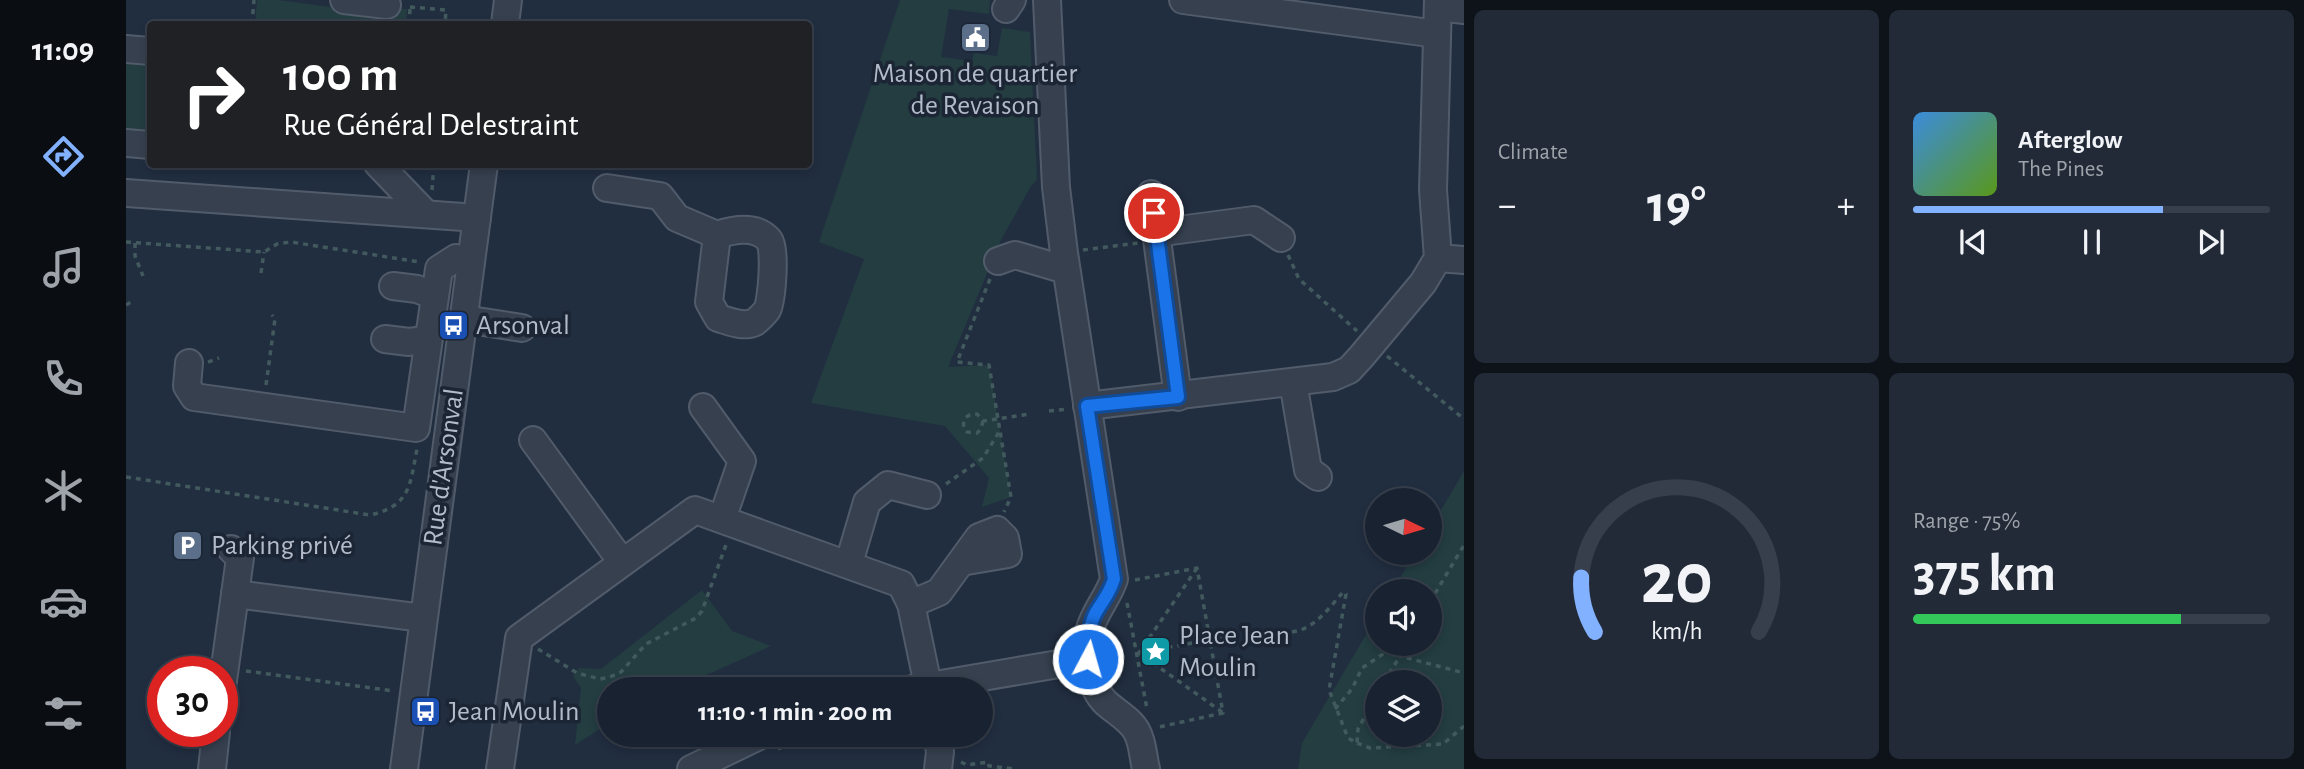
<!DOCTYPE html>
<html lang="en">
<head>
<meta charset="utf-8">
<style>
	:root { --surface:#192230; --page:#222a38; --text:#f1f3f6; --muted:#9fa4ab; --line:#373f4c; --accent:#82b1ff }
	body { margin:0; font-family:"Alegreya Sans",sans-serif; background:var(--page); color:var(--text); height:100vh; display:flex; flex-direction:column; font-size:26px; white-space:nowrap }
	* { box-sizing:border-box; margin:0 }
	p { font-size:23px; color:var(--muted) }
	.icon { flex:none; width:38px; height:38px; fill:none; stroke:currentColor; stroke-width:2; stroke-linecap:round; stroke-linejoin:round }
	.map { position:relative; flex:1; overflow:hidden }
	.side { display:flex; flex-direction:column; gap:10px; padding:10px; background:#0e131a; width:840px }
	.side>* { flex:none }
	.banner { position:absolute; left:21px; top:21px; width:665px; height:147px; border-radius:7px; box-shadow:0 4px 10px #0003,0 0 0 2px var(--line); background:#202124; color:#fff; overflow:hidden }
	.needle { width:46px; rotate:95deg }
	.controls { position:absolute; left:1239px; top:488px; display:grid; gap:14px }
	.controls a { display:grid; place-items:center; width:77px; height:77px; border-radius:50%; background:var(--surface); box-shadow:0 4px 10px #0003,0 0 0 2px var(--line); font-size:35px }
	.speed { position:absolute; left:21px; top:656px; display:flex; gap:14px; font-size:35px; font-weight:700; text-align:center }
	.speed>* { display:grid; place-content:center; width:91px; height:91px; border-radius:50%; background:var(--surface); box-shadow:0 4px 10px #0003,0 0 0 2px var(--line); line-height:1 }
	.speed .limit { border:10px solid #d22; background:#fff; color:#111 }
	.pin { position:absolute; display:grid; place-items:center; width:60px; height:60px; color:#fff; margin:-30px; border:4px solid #fff; border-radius:50%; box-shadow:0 2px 7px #0007 }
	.me { position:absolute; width:77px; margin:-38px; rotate:6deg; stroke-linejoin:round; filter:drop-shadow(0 0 5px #0008) }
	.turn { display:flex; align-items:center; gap:24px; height:147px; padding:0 21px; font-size:32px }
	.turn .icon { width:91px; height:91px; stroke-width:2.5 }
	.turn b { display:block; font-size:49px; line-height:60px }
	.big { font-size:52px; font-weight:600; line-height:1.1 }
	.side .tile { flex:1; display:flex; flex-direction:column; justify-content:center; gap:10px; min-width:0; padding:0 24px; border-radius:10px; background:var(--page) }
	.side .dial { align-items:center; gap:0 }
	.dial svg { height:182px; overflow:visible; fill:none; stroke:var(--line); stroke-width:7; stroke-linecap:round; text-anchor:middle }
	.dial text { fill:var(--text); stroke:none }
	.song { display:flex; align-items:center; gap:21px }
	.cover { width:84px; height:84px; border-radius:10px; background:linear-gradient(135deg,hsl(210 70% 55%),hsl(90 70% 35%)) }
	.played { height:7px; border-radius:4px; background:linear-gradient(90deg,var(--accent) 70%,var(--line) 70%) }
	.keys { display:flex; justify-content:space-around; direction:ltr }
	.heat { display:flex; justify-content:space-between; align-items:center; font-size:38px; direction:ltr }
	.charge { height:10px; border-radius:5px; background:linear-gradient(90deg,#34c759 75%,var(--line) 0) }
	.side .tiles { flex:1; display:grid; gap:10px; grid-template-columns:repeat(2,1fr) }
	.trip { position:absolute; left:471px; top:677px; width:396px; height:70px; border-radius:35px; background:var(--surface); box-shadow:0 4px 10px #0003,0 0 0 2px var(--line); font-weight:600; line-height:70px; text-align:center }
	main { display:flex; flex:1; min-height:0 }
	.menu { display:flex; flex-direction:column; width:126px; justify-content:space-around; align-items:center; background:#0a0e13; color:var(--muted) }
	.menu .icon { width:49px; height:49px }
	.menu .current { color:var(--accent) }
	.menu b { font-size:32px; color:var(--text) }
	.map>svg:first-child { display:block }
	.green { fill:#233d41; fill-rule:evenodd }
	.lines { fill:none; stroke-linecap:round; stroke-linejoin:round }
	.minor-casing { stroke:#515b6a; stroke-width:30 }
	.path { stroke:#425a5d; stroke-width:3.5; stroke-dasharray:5 5; stroke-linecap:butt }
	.minor { stroke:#36404f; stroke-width:26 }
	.route-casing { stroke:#114b97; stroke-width:18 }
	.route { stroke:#1a73e8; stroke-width:12 }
	.labels { text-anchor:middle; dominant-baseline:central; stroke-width:7; stroke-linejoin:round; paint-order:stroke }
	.poi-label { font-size:28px; fill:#b2bbca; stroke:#1b2534; text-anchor:start }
	.street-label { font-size:28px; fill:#b2bbca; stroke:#1b2534 }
</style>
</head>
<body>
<main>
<nav class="menu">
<b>11:09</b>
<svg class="icon current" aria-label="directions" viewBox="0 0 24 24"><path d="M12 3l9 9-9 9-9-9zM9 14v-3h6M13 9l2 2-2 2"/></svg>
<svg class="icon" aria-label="music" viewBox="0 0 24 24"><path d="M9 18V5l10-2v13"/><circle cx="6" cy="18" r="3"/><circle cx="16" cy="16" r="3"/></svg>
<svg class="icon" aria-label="phone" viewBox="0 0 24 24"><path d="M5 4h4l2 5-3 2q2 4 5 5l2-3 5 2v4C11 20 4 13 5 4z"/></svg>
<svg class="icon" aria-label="climate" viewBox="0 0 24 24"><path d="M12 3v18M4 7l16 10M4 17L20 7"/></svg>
<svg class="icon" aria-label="car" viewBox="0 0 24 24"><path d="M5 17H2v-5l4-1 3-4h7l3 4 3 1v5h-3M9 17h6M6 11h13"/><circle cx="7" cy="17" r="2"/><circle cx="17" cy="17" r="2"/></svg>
<svg class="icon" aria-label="filters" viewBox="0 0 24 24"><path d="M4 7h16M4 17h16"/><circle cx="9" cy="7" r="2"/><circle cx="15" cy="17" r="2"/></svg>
</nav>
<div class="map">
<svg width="1338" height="769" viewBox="0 0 1338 769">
	<rect width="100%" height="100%" fill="#212e40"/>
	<!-- green -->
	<g class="green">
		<path d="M131,0H153L262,15L263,8L281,9L280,24H129Z"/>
		<path d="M774,0H864L863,14L823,9L815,57L846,61L848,53L871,56L876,28L904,32L911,180L905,186L875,240L822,367L863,365L885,497L856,507L863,478L819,426L685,403L738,259L693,242Z"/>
		<path d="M0,58L24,60V137L0,135Z"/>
		<path d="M1338,471V769H1172L1176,743L1251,616V644H1304V592L1266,591L1289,553H1304V529ZM1304,682V735H1251V682Z"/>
		<path d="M576,590L606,631L645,646L549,689L483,690V723L449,745L455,688L447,676L453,668L475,669Z"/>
	</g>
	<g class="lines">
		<defs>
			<g id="minor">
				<path d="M218,0L261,5"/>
				<path d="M921,0L930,187L938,253L988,579C982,598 968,612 963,632C958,653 964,688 980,703C990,712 1005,720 1011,732C1017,743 1017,757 1020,769"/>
				<path d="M1057,0L1311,34"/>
				<path d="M1312,7L1338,10"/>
				<path d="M880,9L886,0"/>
				<path d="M379,24L382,0"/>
				<path d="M0,49L24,51"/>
				<path d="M0,143L24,145"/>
				<path d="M252,164L300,214"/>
				<path d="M481,188L534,196L551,218L591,235L583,302L592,318C603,321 617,328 629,322C632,320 639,313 641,310C646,301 650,247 643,240C630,225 606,230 591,235"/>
				<path d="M0,193L351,218"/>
				<path d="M1025,194L1052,397"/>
				<path d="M1030,233L1128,220L1155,238"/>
				<path d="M1312,258L1338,260"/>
				<path d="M872,261L889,255L940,270"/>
				<path d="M267,286L291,289L308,296"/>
				<path d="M338,319L396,328"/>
				<path d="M259,339L283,342L302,339"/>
				<path d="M63,363L61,386L68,397L290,428L313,269L330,258L345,261"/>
				<path d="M1167,382L1182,470L1192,477"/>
				<path d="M961,406L1207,377L1223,370L1235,357L1297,283L1312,258L1307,190L1312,0"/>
				<path d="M577,407L616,461L596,519"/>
				<path d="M407,440L496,562"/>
				<path d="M723,563L741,502L762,485L801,495"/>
				<path d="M109,594L297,618"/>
				<path d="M785,604L813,592L853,537L871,530L879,538L882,554L835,562"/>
				<path d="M96,688L114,558L105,549"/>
				<path d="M786,689L962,659"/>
				<path d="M811,735L814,752L812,769"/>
				<path d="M86,769L90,732"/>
				<path d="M278,769L358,164"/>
				<path d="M374,769L393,638L569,510L775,584L785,604L803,690"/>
				<path d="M565,769L635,735"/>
			</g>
		</defs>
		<!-- minor casing -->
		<use href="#minor" class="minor-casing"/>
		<!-- path -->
		<g class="path">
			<path d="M284,7L320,10L319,24"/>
			<path d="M126,24L128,0"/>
			<path d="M206,24V16"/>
			<path d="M283,24L284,9"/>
			<path d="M306,190L308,164"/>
			<path d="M0,242L138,252L151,244L165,242L294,262"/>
			<path d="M9,243V256L17,276"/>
			<path d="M957,250L1012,243"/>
			<path d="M1162,255L1173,279L1231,331"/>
			<path d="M135,273L138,252"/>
			<path d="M864,279L831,362L863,365L885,497L878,512"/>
			<path d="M0,305L5,302"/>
			<path d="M1261,356L1338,419"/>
			<path d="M82,362L93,358"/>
			<path d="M140,385L149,319L146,315"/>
			<path d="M923,411L942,409"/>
			<path d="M857,421L855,429L851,433L841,432C833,422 840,413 851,414L857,421L904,414"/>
			<path d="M0,477L244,515C285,506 284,484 291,449"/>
			<path d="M820,484L857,458L873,432"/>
			<path d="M1071,568L1013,653L1096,712"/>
			<path d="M1009,580L1071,568L1097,713L1033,727"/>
			<path d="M1304,602L1338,545"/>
			<path d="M1001,603L1021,709"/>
			<path d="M1126,633C1139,631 1152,633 1165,632C1188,630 1203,608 1217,592L1220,594L1203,690L1222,738L1231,743L1232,729L1251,695"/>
			<path d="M1279,644L1274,656L1338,673"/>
			<path d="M412,649L451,673L474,679L484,677L495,672L520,644L570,618L576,611L601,542"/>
			<path d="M1012,653L1104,636"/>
			<path d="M120,671L268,691"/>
			<path d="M1258,682L1274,656"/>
			<path d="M1209,709L1226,689L1236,668L1272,644"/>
			<path d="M1231,743L1244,748L1317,744L1338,726"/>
			<path d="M652,749L687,735"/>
			<path d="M835,762L841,765L862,762L863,766L889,769"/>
		</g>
		<!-- minor -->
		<use href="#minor" class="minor"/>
	</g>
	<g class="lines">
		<defs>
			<path id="route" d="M962,659C962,644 962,629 969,614C977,600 983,595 988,579L961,406L1052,397L1028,213"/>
		</defs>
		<!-- route casing -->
		<use href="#route" class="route-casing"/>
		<!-- route -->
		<use href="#route" class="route"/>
	</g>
	<!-- icons -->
	<defs>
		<symbol id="civic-square" viewBox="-11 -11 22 22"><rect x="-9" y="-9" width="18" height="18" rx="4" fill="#5c6f8a" stroke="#1b2534"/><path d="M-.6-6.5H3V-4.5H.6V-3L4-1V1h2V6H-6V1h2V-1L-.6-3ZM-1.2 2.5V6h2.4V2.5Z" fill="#fff"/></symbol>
		<symbol id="bus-square" viewBox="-11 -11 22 22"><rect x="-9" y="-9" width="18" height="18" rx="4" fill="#1a4fb4" stroke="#1b2534"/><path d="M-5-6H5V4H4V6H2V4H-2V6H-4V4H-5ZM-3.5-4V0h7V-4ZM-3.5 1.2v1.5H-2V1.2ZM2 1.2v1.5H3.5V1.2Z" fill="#fff"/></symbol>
		<symbol id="parking-square" viewBox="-11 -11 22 22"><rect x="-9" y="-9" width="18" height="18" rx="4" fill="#5c6f8a" stroke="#1b2534"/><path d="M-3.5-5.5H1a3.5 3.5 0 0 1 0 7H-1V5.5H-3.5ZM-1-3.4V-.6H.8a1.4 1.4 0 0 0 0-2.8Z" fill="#fff"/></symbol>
		<symbol id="sight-square" viewBox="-11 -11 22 22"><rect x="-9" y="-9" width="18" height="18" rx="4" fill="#0f9aa8" stroke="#1b2534"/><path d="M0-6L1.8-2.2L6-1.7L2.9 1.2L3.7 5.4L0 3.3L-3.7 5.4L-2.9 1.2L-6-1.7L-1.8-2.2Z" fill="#fff"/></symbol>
	</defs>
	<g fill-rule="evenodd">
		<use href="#civic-square" x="832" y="20" width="35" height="35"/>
		<use href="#bus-square" x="310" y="308" width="35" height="35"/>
		<use href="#parking-square" x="44" y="528" width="35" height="35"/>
		<use href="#sight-square" x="1012" y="634" width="35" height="35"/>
		<use href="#bus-square" x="282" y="694" width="35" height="35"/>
	</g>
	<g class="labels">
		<!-- poi labels -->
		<g class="poi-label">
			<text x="849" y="74" text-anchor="middle">Maison de quartier<tspan x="849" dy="32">de Revaison</tspan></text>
			<text x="350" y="326">Arsonval</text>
			<text x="85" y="546">Parking privé</text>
			<text x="1053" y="636">Place Jean<tspan x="1053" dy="32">Moulin</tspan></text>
			<text x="323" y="712">Jean Moulin</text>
		</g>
		<!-- street labels -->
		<g class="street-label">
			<text transform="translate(318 467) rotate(-82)">Rue d'Arsonval</text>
		</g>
	</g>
</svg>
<div class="controls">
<a><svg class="needle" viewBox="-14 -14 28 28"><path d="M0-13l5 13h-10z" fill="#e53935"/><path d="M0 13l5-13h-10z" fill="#9fa4ab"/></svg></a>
<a><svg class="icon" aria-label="sound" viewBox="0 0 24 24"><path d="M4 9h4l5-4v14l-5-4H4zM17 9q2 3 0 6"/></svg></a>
<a><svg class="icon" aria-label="layers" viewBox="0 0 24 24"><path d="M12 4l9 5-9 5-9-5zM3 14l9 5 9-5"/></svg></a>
</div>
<div class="speed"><div class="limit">30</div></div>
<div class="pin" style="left:1028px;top:213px;background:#d93025"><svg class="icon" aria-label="arrive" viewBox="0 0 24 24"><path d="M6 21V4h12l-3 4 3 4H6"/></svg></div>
<svg class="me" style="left:962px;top:659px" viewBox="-20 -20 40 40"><circle r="17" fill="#1a73e8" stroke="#fff" stroke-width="3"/><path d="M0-11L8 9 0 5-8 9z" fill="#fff"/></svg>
<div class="trip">11:10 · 1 min · 200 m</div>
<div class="banner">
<div class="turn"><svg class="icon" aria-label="right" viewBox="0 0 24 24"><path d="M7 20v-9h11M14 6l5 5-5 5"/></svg><div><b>100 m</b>Rue Général Delestraint</div></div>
</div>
</div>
<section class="side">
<div class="tiles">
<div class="tile"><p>Climate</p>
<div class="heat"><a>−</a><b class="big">19°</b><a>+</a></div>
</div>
<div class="tile">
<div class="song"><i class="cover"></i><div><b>Afterglow</b><p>The Pines</p></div></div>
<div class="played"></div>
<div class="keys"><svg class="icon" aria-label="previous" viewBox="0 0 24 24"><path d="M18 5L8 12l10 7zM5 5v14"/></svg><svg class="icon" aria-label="pause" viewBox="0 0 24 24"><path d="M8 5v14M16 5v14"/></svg><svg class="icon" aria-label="next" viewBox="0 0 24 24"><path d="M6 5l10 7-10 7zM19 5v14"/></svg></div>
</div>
<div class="tile dial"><svg viewBox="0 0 100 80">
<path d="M14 69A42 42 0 1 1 86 69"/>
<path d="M14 69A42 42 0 0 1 8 45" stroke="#82b1ff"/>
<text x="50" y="56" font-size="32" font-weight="700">20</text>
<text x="50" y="72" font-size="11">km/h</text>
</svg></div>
<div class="tile"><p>Range · 75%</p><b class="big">375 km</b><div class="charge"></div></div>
</div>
</section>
</main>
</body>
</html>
